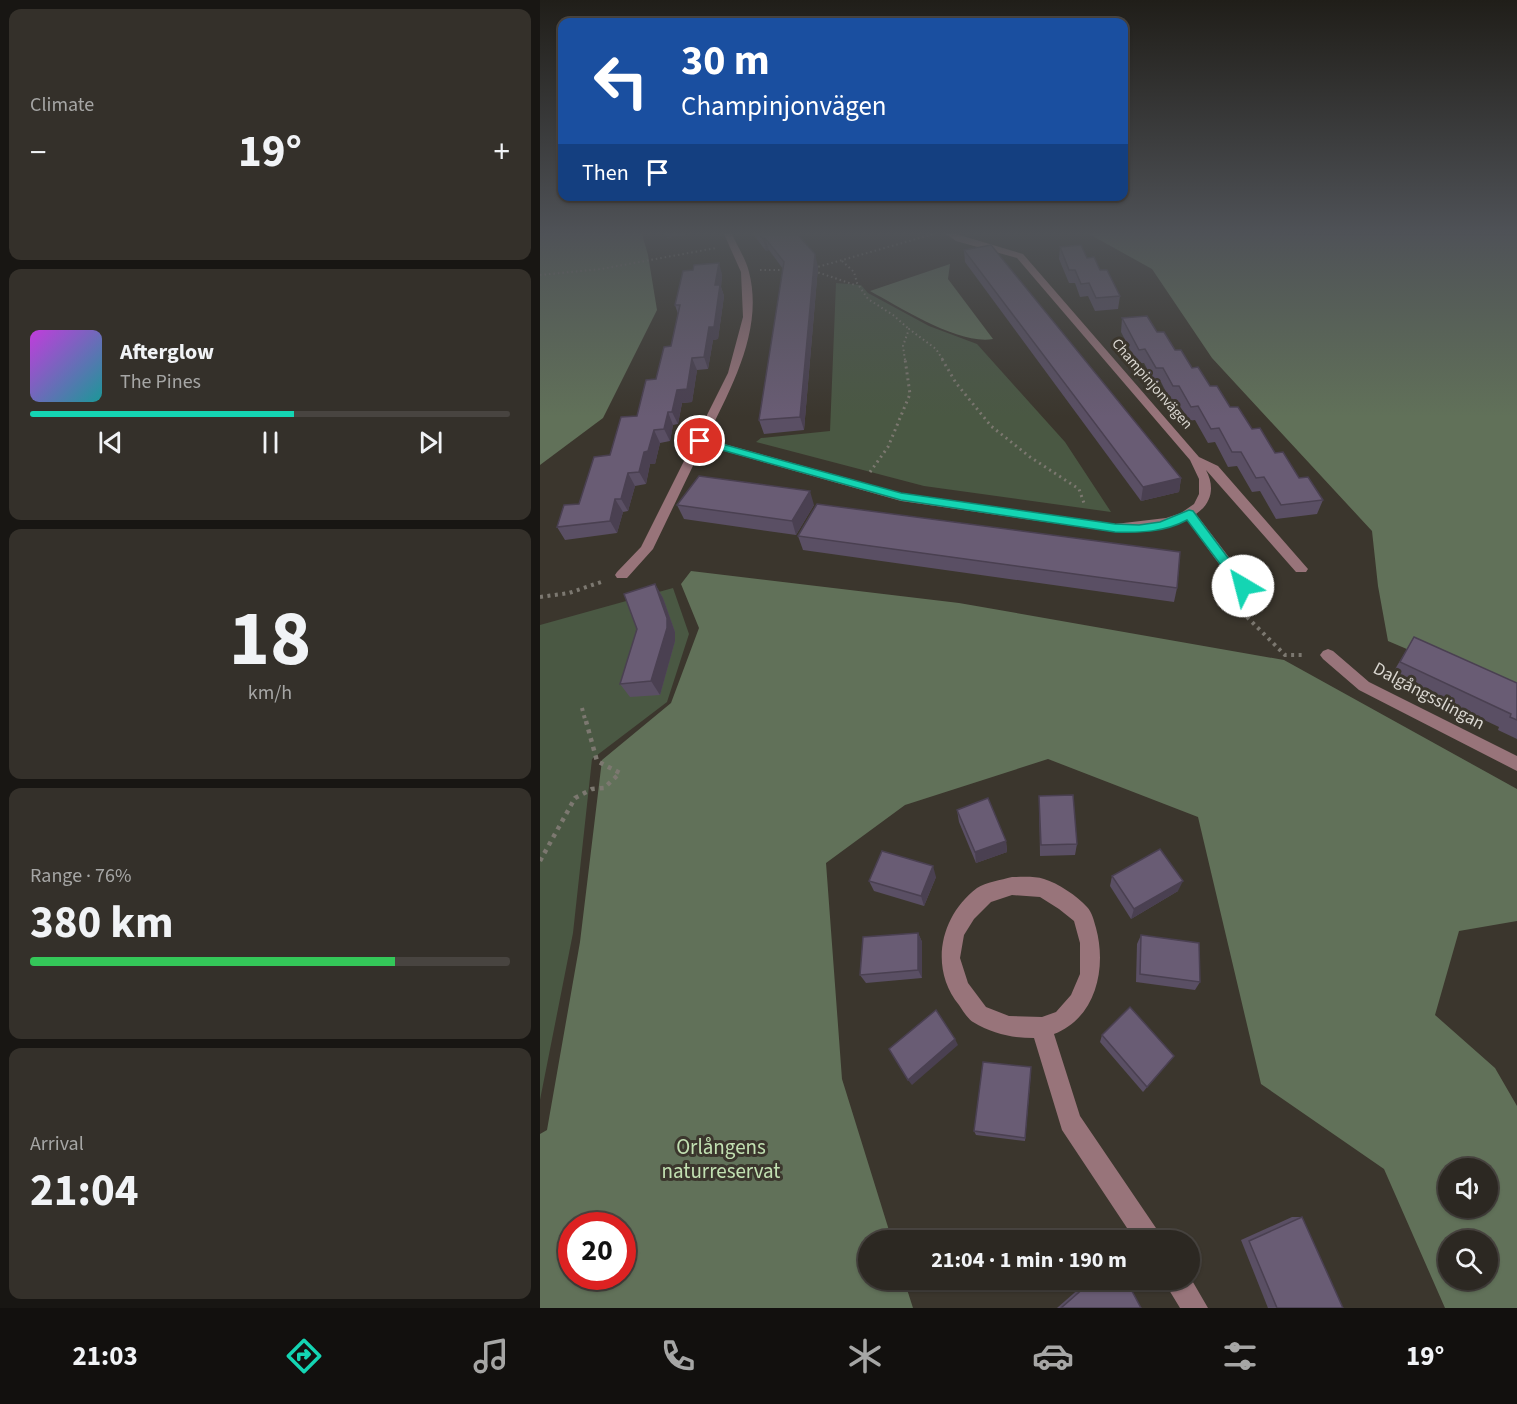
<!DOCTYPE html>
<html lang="en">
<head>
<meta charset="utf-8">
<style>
	:root { --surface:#2c2822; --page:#34302a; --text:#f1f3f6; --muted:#a6a6a5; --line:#484440; --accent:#14d5b3 }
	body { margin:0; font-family:"Source Sans 3",sans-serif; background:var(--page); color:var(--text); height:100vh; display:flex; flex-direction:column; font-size:22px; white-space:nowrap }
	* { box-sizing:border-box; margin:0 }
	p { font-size:20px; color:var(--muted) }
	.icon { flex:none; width:33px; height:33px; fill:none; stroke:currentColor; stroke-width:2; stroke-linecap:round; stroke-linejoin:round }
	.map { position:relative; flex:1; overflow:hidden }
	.side { display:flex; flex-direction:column; gap:9px; padding:9px; background:#181613; width:540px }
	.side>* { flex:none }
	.top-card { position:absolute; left:18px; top:18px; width:570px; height:183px; border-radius:12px; box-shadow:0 2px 4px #0004,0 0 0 2px var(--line); background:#1a4fa0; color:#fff; overflow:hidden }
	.tools { position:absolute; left:898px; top:1158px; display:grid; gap:12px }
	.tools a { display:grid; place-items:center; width:60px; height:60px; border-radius:50%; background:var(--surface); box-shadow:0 2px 4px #0004,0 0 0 2px var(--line); font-size:30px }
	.speed { position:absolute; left:18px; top:1212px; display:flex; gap:12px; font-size:30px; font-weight:700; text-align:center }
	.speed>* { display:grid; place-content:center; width:78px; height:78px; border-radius:50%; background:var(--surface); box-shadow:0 2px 4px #0004,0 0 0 2px var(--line); line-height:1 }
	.speed .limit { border:9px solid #d22; background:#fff; color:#111 }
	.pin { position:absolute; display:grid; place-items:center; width:51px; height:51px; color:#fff; margin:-26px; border:3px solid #fff; border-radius:50%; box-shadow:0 2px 6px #0007 }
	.me { position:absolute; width:66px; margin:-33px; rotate:323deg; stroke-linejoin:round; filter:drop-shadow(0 0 4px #0008) }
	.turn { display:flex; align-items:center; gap:21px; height:126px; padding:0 24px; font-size:27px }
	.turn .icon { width:78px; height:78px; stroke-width:2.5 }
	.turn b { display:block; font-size:42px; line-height:51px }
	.then { display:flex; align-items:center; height:57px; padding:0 24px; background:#0003; gap:12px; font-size:22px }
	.big { font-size:45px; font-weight:700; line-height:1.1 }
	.side .tile { flex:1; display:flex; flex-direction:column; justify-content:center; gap:9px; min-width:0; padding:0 21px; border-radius:12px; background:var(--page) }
	.side .dial { align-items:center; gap:0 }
	.dial b { font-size:78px; line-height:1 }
	.song { display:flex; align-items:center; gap:18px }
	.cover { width:72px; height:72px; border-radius:9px; background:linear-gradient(135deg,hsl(290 70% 55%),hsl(180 70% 35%)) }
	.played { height:6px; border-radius:3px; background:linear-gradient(90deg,var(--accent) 55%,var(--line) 55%) }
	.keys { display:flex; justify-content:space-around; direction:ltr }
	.heat { display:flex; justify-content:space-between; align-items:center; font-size:33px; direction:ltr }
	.charge { height:9px; border-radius:4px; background:linear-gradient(90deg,#34c759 76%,var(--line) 0) }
	.trip { position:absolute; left:318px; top:1230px; width:342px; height:60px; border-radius:30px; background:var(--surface); box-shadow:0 2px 4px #0004,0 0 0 2px var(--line); font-weight:700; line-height:60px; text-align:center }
	.menu { display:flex; height:96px; justify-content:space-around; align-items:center; background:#12100e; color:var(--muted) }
	.menu .icon { width:42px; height:42px }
	.menu .selected { color:var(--accent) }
	.menu b { font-size:27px; color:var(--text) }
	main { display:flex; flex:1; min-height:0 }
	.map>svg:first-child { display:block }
	.green { fill:#4a5843 }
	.forest { fill:#617159; fill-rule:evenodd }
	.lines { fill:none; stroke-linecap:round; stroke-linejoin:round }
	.path-far3 { stroke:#7c7870; stroke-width:2; stroke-dasharray:1.5 3; stroke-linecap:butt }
	.path-far2 { stroke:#7c7870; stroke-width:3; stroke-dasharray:2 4; stroke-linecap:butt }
	.path-far1 { stroke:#7c7870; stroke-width:4; stroke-dasharray:3 4.5; stroke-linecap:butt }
	.path { stroke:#7c7870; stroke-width:4.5; stroke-dasharray:4 5; stroke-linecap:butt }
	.minor { fill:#98747a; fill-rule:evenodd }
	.wall { fill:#5a4f64 }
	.shaded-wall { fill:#4a4051 }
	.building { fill:#695c74; stroke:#4a4051; stroke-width:1.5 }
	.route { fill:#14d5b3; stroke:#0d8a74; stroke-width:1.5 }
	.labels { text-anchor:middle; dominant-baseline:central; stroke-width:6; stroke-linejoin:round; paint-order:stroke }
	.far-street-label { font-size:15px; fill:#dad7d1; stroke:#3b362d }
	.street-label { font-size:18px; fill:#dad7d1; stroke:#3b362d }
	.near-park-label { font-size:21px; fill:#c2e1b2; stroke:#3b362d }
</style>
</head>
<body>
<main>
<section class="side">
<div class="tile"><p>Climate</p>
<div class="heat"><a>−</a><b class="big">19°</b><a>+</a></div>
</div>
<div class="tile">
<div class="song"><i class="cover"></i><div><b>Afterglow</b><p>The Pines</p></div></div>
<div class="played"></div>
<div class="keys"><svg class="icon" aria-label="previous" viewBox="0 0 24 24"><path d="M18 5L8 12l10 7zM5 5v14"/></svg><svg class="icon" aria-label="pause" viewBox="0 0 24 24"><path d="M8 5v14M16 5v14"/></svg><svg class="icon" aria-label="next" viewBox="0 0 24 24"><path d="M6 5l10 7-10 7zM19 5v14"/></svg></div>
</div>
<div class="tile dial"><b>18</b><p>km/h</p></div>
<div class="tile"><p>Range · 76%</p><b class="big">380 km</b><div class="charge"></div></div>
<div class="tile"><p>Arrival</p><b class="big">21:04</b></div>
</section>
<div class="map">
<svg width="977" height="1308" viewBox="0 0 977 1308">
	<rect width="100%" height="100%" fill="#3b362d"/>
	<!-- green -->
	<g class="green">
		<path d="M296,283L321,285L328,293L389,326L437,344L525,442L571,512L384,486L216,442L221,438L290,431Z"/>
		<path d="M133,588L149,634L127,702L52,759L33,933L0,1100V625Z"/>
	</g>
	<!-- forest -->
	<g class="forest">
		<path d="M0,234H102L108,255L117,310L63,418L0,465Z"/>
		<path d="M549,234L977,236V696L848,641L838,586L832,531L672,358L612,269Z"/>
		<path d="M410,264L408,279L453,339C419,345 361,308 330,291Z"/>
		<path d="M151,571L419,603L744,660L977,789V921L919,931L895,1015L955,1068L977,1106V1308H905L844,1169L721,1084L658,817L508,759L365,805L286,863L302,1079L352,1240H328V1280H364L373,1308H0V1134L7,1130L40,942L62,760L131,703L159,628L141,584ZM948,1168V1208H909V1168ZM32,1226H82V1276H32ZM948,1240V1280H909V1240Z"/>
	</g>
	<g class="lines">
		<!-- path-far3 -->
		<g class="path-far3">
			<path d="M302,261L314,272L317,283L328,299L353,315L369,329"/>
			<path d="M274,268L394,234"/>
			<path d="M220,270H246"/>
			<path d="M274,271L315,285"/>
			<path d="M0,275L61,269L176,248"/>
			<path d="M365,360L363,346L369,329L396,349L403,360"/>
		</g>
		<!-- path-far2 -->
		<g class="path-far2">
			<path d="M402,359L416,383L451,426L490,457L539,489L545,506"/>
			<path d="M330,472L348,447L370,394L365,359"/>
		</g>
		<!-- path-far1 -->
		<g class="path-far1">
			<path d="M0,597L29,593L64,581"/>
			<path d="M691,601L745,655H766"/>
			<path d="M42,708L46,723"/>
		</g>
		<!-- path -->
		<path class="path" d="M0,861L35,798L52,789L64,788L80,773L57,761L46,721"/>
		<!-- minor -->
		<g class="minor">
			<path d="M184,234H192C197,246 206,259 209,272C224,330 191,388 166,439L361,493L575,524L626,518L641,513L654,504L659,494V479L650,460L477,258L416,241L406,234H416L483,254L659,457L678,466L768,569L766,572H756L666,470C675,487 672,503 656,514L708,582L710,586L708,590H698L647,520L610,530L575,532L361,501L163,445L113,549L87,578H77L75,575L77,572L101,547L188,373L203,317L201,272Z"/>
			<path d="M788,649L793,651L829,682L977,756V771L819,690L783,659L780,655L783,651Z"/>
			<path d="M472,877C482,877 495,876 504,879C518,883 537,896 547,907C552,912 554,921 556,928C567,968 556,1018 514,1034L540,1116L618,1231L621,1240H595L522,1130L494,1038C472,1038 453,1034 433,1022C428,1019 423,1011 419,1005C389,968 400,916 437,888C446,882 461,880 472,877ZM472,895L500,897L519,909L534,921L540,943V974L531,995L516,1012L502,1017L469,1016L446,1007L428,983L420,958L424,935L434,919L451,902Z"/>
			<path d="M650,1277L668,1308H640L623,1280H650Z"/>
		</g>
	</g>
	<!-- wall -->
	<g class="wall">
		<path d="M213,234H257L278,267L264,430L224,434L219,420L243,269L229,250L226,251Z"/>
		<path d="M520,247L547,258L560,270L580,296L578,309L555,311L548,296L540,297L535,283H529L519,259Z"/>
		<path d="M424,250L641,478L639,492L601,501L425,262Z"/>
		<path d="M153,270L182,274L181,287L184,296L178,339L173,340L168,369L157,370L152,402L142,403L138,424L133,425L130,441L120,443L115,464H110L106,484L95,486L88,511L83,512L77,533L25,540L17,527L39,504L70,455L97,416L116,379L131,346L138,314L135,305Z"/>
		<path d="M582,318L617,332L635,350L759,478L783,500L777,514L736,519L720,491L712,492L697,466L688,467L675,442L668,443L655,420L648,421L636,399L630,400L621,382H614L604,363H597L581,332Z"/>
		<path d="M137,505H274L256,535L144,519Z"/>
		<path d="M258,536L637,588L634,602L263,550Z"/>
		<path d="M115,584L123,598L135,632V641L120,695L90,697L80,684Z"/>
		<path d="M874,637L977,683V739L958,730L959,727L851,676Z"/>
		<path d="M499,796L537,844L535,855L500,856Z"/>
		<path d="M417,810L466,841L467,852L436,863L419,822Z"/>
		<path d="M572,876L638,891L591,919L570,886Z"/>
		<path d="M396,877L384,906L334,891L329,881Z"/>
		<path d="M378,933L382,942V978L326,983L320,975Z"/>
		<path d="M601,935L660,982L655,990L596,982L597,944Z"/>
		<path d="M562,1035L634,1056L603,1092L560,1042Z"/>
		<path d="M491,1072L485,1141L436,1135L434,1131Z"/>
		<path d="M752,1217H762L803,1308H728L701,1240Z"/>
		<path d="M549,1280H586L601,1308H517Z"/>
	</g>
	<!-- shaded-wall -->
	<g class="shaded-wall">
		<path d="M126,234H148L127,238Z"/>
		<path d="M225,238L229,250L226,251L223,239Z"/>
		<path d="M275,254L278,267L264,430L260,417Z"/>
		<path d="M179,263L182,274L181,287L184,296L178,339L173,340L168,369L164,357Z"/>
		<path d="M152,358L157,370L152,402L142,403L138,424L132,412L137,390Z"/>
		<path d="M128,412L133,425L130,441L124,429Z"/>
		<path d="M114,430L120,443L115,464H110L106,484L99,472L104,452Z"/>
		<path d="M88,473L95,486L88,511L81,499Z"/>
		<path d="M641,478L639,492L601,501L603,487Z"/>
		<path d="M270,491L274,505L256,535L252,521Z"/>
		<path d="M75,499L83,512L77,533L70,521Z"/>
		<path d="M115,584L123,598L135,632V641L120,695L111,681Z"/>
		<path d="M466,841L467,852L436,863L435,852Z"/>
		<path d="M393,866L396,877L384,906L381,896Z"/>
		<path d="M643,881L638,891L591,919L594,909Z"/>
		<path d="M378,933L382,942V978L378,970Z"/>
		<path d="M415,1039L418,1045L372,1085L368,1080Z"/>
	</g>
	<!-- building -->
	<g class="building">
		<path d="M219,234H257L275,254L260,417L219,420L244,262L225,238L223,239Z"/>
		<path d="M451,245L641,478L603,487L424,250Z"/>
		<path d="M541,245L547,258L554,257L560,270H567L580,296L556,298L549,283L541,284L535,270H529L520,247Z"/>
		<path d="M179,263L175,285H180L174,327H169L164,357L152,358L147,389L137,390L132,412H128L124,429L114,430L108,451L104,452L99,472L88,473L81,499H75L70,521L17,527L24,505L39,504L54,457L70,455L81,417L97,416L106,380L116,379L124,347L131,346L140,305H135L143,271L153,270L154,265Z"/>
		<path d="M607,316L617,332H624L635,350H641L652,368L658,367L670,386H677L690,407H698L712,429L720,428L735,453L743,452L759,478L768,477L783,500L741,505L724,477L716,478L701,452H692L679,428L671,429L658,406L651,407L639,386H633L623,368H616L605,349L599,350L582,318Z"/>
		<path d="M159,476L270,491L252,521L137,505Z"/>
		<path d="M277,504L640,552L637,588L258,536Z"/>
		<path d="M115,584L127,618V628L111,681L80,684L97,629L84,594Z"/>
		<path d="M874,637L977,683V720L970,717L971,714L860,662Z"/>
		<path d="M533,795L537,844L501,845L499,796Z"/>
		<path d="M448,798L466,841L435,852L417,810Z"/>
		<path d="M620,849L643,881L594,909L572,876Z"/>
		<path d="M342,851L393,866L381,896L329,881Z"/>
		<path d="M378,933V970L320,975L323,937Z"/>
		<path d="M601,935L659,943L660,982L600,974Z"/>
		<path d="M590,1007L634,1056L607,1087L562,1035Z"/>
		<path d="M396,1010L415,1039L368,1080L349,1049Z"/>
		<path d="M443,1062L491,1067L485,1138L434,1131Z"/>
		<path d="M762,1217L803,1308H737L709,1241Z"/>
		<path d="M553,1280H586L601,1308H521Z"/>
	</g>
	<!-- sky -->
	<linearGradient id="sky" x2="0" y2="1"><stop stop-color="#201e19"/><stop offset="0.56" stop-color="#4f5257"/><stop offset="1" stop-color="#4f5257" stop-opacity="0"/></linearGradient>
	<rect width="977" height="417" fill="url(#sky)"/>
	<!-- route -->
	<path class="route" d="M160,438L361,493L575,524L599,525L620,522L649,510L653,511L709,586L708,589H699L647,520C625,532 600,533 575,532L361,500L157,443L155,441Z"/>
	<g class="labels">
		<!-- far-street labels -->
		<g class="far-street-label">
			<text transform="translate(612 384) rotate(49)">Champinjonvägen</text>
		</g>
		<!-- street labels -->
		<g class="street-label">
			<text transform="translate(889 696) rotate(28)">Dalgångsslingan</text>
		</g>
		<!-- near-park labels -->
		<g class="near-park-label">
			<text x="181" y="1147">Orlångens<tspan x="181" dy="24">naturreservat</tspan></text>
		</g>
	</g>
</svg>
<div class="tools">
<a><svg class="icon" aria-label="sound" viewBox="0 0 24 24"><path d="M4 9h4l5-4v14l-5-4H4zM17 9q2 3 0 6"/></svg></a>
<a><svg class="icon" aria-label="search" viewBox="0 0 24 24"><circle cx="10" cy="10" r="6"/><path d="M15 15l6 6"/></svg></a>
</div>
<div class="speed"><div class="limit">20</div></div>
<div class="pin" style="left:160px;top:441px;background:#d93025"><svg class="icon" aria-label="arrive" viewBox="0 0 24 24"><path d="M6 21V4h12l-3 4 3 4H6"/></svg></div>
<svg class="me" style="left:703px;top:586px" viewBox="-20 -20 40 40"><circle r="19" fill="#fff"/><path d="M0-13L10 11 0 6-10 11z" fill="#14d5b3"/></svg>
<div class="trip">21:04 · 1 min · 190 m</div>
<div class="top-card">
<div class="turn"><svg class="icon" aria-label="left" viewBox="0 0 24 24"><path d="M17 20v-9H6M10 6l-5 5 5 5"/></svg><div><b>30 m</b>Champinjonvägen</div></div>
<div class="then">Then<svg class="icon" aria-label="arrive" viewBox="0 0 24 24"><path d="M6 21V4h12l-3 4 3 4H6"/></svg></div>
</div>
</div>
</main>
<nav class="menu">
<b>21:03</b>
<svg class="icon selected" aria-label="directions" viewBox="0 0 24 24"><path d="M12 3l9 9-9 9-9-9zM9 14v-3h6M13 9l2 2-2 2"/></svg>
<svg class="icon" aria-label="music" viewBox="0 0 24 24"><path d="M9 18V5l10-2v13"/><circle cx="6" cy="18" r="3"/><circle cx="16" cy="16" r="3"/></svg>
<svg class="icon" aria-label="phone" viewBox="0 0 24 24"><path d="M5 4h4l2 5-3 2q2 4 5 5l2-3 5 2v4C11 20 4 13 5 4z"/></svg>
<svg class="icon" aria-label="climate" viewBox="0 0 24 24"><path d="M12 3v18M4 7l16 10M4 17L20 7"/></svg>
<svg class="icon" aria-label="car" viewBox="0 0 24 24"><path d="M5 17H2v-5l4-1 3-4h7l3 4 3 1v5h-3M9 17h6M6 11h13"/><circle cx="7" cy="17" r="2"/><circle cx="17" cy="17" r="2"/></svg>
<svg class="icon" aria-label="filters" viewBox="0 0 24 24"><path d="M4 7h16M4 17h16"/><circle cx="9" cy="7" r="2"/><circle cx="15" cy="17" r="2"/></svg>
<b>19°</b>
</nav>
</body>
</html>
